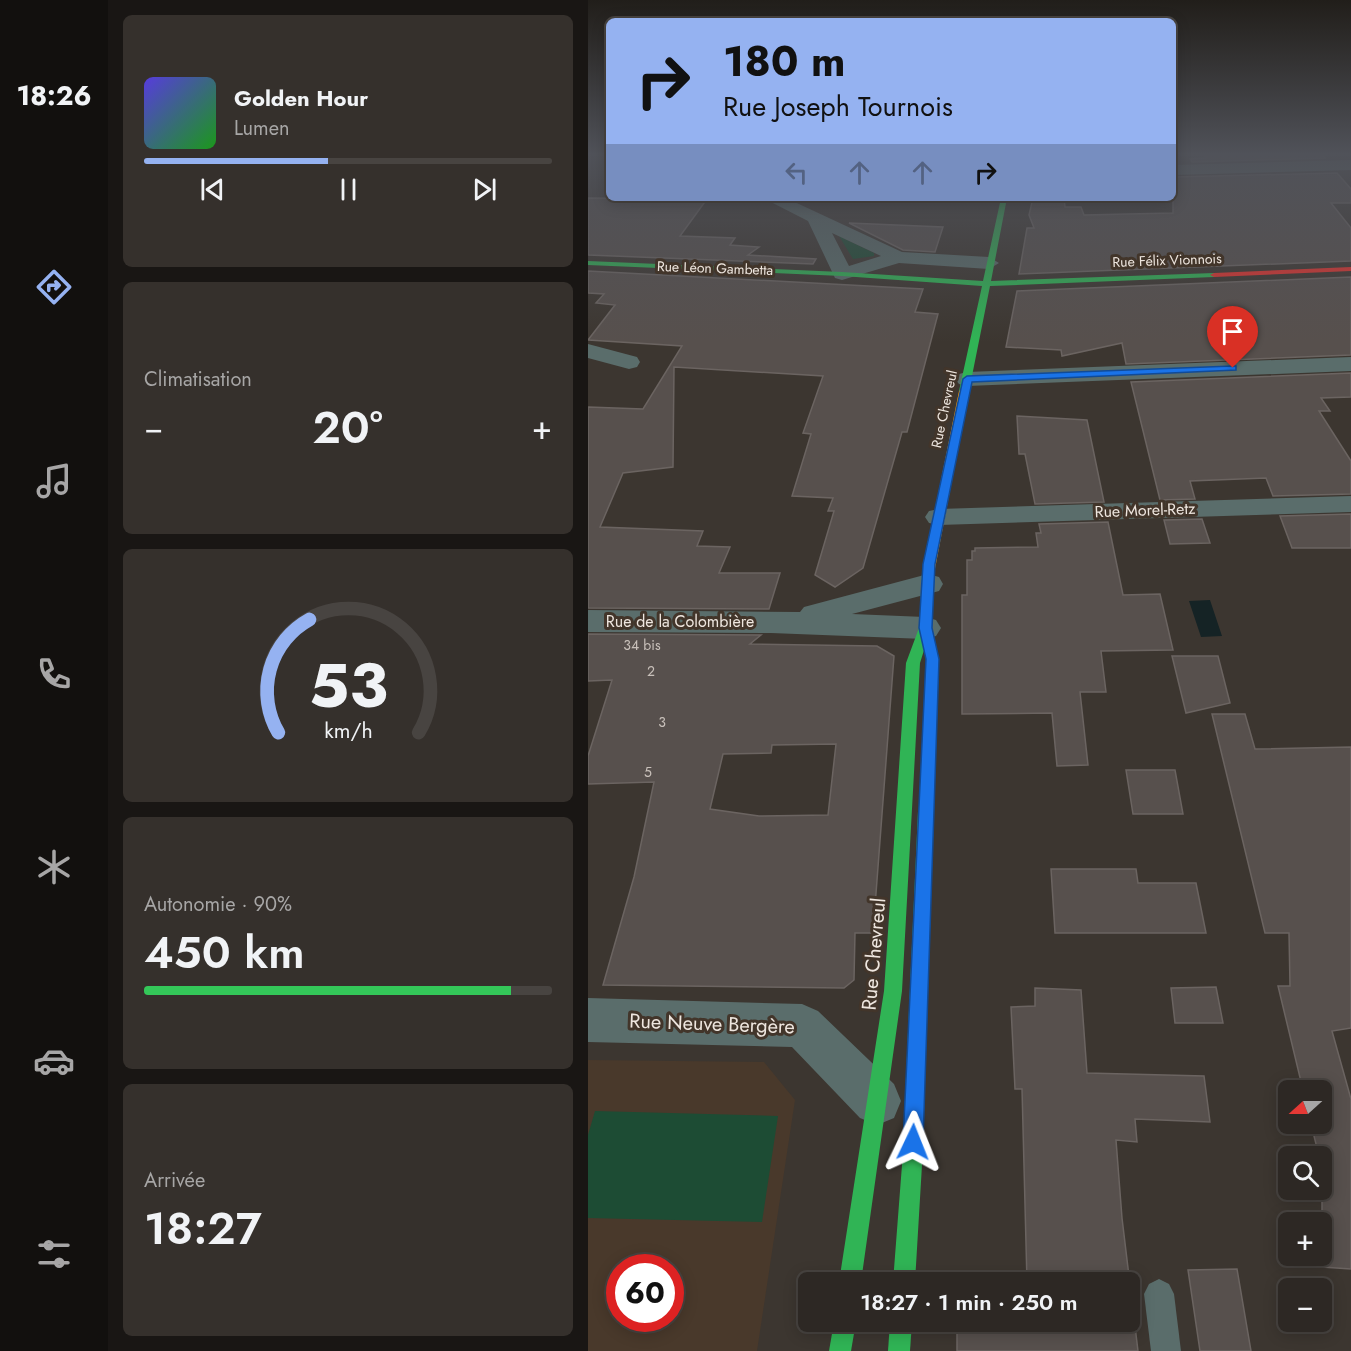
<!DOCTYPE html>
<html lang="fr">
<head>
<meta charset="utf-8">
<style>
	:root { --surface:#2d2824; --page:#35302c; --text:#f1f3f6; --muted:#a7a6a6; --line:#484441; --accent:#95b2f1 }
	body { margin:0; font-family:Jost,sans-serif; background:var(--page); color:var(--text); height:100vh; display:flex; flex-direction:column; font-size:22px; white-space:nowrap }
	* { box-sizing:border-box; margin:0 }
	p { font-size:20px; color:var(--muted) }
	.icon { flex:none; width:33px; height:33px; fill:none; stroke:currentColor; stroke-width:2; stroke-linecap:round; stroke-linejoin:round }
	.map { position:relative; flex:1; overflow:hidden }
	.sheet { display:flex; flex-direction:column; gap:15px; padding:15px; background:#191614; width:480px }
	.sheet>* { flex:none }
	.hud { position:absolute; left:18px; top:18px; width:570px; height:183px; border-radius:9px; box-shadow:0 3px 15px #0003,0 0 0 2px var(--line); background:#95b2f1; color:#111; overflow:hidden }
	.needle { width:39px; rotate:249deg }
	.controls { position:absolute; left:690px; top:1080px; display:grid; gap:12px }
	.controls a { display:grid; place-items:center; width:54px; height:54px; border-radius:9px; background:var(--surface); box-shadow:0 3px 15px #0003,0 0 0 2px var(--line); font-size:30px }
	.speed { position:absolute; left:18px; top:1254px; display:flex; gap:12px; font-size:30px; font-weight:700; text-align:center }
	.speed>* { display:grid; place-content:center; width:78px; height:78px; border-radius:50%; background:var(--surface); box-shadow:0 3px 15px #0003,0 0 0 2px var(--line); line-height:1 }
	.speed .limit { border:9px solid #d22; background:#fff; color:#111 }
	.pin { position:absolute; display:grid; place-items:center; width:51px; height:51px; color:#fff; margin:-62px -26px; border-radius:50% 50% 50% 0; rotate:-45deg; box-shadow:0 0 6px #0007 }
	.pin .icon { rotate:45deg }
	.me { position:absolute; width:66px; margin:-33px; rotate:2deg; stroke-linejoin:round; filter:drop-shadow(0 0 4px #0008) }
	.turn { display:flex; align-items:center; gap:21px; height:126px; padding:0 18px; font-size:27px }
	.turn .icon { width:78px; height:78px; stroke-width:2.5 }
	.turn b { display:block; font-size:42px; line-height:51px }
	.lanes { display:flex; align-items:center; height:57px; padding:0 18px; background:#0003; justify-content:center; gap:30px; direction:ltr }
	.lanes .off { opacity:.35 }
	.big { font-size:45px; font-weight:600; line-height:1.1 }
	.sheet .tile { flex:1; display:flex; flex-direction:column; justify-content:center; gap:9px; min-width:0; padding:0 21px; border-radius:9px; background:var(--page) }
	.sheet .dial { align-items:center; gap:0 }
	.dial svg { height:156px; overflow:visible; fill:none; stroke:var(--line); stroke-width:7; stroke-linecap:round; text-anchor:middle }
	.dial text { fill:var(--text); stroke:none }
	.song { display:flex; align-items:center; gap:18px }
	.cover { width:72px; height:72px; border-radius:9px; background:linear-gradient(135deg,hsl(250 70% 55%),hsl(120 70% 35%)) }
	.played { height:6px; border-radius:3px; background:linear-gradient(90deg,var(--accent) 45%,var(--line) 45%) }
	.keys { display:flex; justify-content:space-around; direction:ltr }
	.heat { display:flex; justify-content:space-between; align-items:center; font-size:33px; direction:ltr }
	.charge { height:9px; border-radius:4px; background:linear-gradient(90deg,#34c759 90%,var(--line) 0) }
	.trip { position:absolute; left:210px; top:1272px; width:342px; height:60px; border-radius:9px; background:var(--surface); box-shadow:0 3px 15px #0003,0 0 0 2px var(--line); font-weight:600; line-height:60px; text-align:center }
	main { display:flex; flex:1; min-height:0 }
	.menu { display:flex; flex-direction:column; width:108px; justify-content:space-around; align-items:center; background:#12100e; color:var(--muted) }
	.menu .icon { width:42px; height:42px }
	.menu .current { color:var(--accent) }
	.menu b { font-size:27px; color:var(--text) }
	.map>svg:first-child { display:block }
	.built { fill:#49392b; fill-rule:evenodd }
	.green { fill:#1d4c34 }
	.water { fill:#152325 }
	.building { fill:#57504d; stroke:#6b6461; stroke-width:1.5; fill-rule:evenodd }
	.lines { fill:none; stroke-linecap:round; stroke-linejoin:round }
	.lane { fill:#5a6d6b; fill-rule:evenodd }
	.street { fill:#5a6d6b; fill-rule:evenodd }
	.fast { fill:#30b455; fill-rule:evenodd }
	.slow { fill:#ff9f0a; fill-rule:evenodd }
	.jam { fill:#e5322d; fill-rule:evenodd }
	.route { fill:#1a73e8; stroke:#114b97; stroke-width:1.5 }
	.labels { text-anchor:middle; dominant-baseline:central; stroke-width:6; stroke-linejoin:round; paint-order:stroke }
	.far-street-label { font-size:14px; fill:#eee6df; stroke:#42352a }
	.number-label { font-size:14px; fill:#c8c0ba }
	.street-label { font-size:16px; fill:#eee6df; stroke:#42352a }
	.near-street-label { font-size:20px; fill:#eee6df; stroke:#42352a }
</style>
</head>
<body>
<main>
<nav class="menu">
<b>18:26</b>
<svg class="icon current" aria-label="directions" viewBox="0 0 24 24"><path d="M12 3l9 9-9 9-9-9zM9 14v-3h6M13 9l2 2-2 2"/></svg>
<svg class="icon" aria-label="music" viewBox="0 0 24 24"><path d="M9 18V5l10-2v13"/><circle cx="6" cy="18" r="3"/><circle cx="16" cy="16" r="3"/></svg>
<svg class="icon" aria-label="phone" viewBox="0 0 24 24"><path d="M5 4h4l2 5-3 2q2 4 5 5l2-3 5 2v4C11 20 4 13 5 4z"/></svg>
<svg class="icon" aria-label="climate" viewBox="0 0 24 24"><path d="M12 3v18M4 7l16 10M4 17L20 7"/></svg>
<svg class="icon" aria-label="car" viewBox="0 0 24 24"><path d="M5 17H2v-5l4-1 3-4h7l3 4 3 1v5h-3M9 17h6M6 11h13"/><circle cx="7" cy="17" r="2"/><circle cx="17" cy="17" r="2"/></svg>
<svg class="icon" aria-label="filters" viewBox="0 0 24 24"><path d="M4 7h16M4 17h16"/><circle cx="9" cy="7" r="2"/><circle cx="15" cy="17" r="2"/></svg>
</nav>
<section class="sheet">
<div class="tile">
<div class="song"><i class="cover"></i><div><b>Golden Hour</b><p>Lumen</p></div></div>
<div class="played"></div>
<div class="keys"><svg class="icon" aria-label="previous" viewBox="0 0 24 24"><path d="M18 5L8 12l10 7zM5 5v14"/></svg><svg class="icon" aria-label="pause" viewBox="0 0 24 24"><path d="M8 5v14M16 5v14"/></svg><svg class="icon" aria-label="next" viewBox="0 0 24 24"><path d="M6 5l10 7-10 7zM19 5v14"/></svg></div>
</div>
<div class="tile"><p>Climatisation</p>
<div class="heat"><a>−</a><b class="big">20°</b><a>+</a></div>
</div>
<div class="tile dial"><svg viewBox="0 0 100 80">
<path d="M14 69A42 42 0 1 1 86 69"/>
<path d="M14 69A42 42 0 0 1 30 11" stroke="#95b2f1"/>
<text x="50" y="56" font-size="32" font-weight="700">53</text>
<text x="50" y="72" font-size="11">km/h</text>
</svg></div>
<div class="tile"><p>Autonomie · 90%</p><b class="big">450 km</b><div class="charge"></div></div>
<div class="tile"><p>Arrivée</p><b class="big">18:27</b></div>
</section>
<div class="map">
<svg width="763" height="1351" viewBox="0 0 763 1351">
	<rect width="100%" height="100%" fill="#3c3630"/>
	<!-- built -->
	<path class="built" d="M0,1060L176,1062L207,1100L169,1351H0ZM32,1268H82V1318H32Z"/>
	<!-- green -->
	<g class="green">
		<path d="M209,198H396L394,203Z"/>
		<path d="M251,236L286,253V256L265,259Z"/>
		<path d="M7,1111L190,1116L174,1222L0,1218V1135Z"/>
	</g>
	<!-- water -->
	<path class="water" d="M622,600L634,636L613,637L601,601Z"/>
	<!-- building -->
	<g class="building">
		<path d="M614,153H732L737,158L604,162L602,159L618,158Z"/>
		<path d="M749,173L763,189V203H743L763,228V261L431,274L439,228H446L441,215L445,198H476L477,207H493L496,215L585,213V177Z"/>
		<path d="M0,198L119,199L92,236L147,238L142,245L171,247L160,255L228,259L225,264L0,255Z"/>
		<path d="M261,223L355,227L347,252L315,250Z"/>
		<path d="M0,271L335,289L327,312L350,314L319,432H314L275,568L247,587L227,575L246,511H240L245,498L204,496L223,434L215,433L235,376L86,367L85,467L35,473L12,527L115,531L109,546L142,547L131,573H192L181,609L0,608V407L55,409L94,346L0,340L27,305L8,303L16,294L0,293Z"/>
		<path d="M763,277V355L538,364L534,343L474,356L473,350L418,347L429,291Z"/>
		<path d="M763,373V397L733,398L742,411H731L763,461V494L685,496L678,478L602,481L607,499L572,500L543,382Z"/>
		<path d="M429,416L499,420L516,502L447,504L437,454H431Z"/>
		<path d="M763,514V548H704L692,516Z"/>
		<path d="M614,519L622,543L582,544L576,520Z"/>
		<path d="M520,522L535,595L572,594L585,650L513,651L518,692H492L500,765L469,766L464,713L374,714V595H379V560H384V551H387V548L450,547L448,533H453L451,524Z"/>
		<path d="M0,634L173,635L162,644L289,646L306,656L285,933H267L266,980L256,988L15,985L46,877L66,782L0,784V756L24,680L0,681ZM248,744L240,815L171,816L122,809L135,754L183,753L184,745Z"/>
		<path d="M584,656H630L642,703L598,713Z"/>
		<path d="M624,714H657L667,749L763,747V1028L744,1031L763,1099V1269L734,1267V1156H731L723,1124H734V1090H715L690,986H702L701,933H677Z"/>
		<path d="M538,770H587L595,814H545Z"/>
		<path d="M463,869H548L550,883H608L618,933H467Z"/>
		<path d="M628,987L635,1023H587L583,988Z"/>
		<path d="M447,988L493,990L499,1073L616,1076L622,1122L547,1119L549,1142L528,1140L534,1218L550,1351H369V1322H542V1282H439L434,1089H427L423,1007L447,1006Z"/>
		<path d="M649,1269L663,1351H612L600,1270Z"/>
	</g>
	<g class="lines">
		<!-- lane -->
		<path class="lane" d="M571,1279L581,1284L586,1294L593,1351H563L556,1294L561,1284Z"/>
		<!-- street -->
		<g class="street">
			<path d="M763,160V170L585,175V165Z"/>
			<path d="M175,198H198L314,252L401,257L411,263L401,269L311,263L254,280L247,278L220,221ZM244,233L293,256L261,266Z"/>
			<path d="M0,344L49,357L52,362L49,367L41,369L0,358Z"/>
			<path d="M763,357V371L379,386L371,384L367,379L371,374L379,372Z"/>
			<path d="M763,496V512L351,525L341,523L337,517L341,511L351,509Z"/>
			<path d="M340,574L351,577L355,584L351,591L264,614L337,617L348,620L353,628L348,636L337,639L183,633L0,632V610L212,612L216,607Z"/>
			<path d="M0,998L214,1004L230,1011L306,1084L313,1101L306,1118L289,1125L272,1118L204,1047L0,1042Z"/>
		</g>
		<!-- fast -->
		<g class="fast">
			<path d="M413,198H419L403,281L626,273L630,275L626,277L402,286L381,391L376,394L371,391L394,286L254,276L0,265V261L254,272L395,281Z"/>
			<path d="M340,570L346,574L343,628L332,663L314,991L273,1282H251L296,991L318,663L331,628L334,574Z"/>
			<path d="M338,805L343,807L346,811L334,1165L327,1282H305L314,1165L330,811L333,807Z"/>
			<path d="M246,1322H268L263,1351H241Z"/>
			<path d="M302,1322H324L322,1351H300Z"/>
		</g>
		<!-- slow -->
		<path class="slow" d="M376,388L381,391L346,574L340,578L334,574L371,391Z"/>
		<!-- jam -->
		<path class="jam" d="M763,267V271L626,277L622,275L626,273Z"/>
	</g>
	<!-- sky -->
	<linearGradient id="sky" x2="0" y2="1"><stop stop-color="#211e1a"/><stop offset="0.45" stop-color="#505259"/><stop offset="1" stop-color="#505259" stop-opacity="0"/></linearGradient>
	<rect width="763" height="342" fill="url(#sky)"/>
	<!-- route -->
	<path class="route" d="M645,366H648V370L384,382L347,564L344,628L351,659L335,1142L332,1149L325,1152L318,1149L315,1142L338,659L331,628L335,564L375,379L379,376Z"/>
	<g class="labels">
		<!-- far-street labels -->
		<g class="far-street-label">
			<text transform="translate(579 260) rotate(-2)">Rue Félix Vionnois</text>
			<text transform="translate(127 268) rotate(2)">Rue Léon Gambetta</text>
			<text transform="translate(356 409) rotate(-78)">Rue Chevreul</text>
		</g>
		<!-- number labels -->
		<g class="number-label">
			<text x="54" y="645">34 bis</text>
			<text x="63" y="671">2</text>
			<text x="74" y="722">3</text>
			<text x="60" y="772">5</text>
		</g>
		<!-- street labels -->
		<g class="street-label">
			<text transform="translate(557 510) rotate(-2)">Rue Morel-Retz</text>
			<text x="92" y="621">Rue de la Colombière</text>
		</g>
		<!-- near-street labels -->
		<g class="near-street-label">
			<text transform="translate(286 954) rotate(-85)">Rue Chevreul</text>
			<text transform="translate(124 1024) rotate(2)">Rue Neuve Bergère</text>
		</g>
	</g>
</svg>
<div class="controls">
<a><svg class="needle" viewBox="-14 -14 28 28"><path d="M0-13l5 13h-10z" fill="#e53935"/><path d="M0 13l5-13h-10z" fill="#a7a6a6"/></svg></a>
<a><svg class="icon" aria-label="search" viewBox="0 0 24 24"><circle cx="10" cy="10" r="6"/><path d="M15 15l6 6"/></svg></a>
<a>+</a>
<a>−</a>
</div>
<div class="speed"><div class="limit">60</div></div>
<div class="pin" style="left:645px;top:368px;background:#d93025"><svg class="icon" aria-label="arrive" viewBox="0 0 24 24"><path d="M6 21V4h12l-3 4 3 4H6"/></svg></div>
<svg class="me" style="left:325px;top:1142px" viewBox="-20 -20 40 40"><path d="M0-17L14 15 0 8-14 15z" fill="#1a73e8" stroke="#fff" stroke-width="4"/></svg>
<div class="trip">18:27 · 1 min · 250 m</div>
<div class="hud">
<div class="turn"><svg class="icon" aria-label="right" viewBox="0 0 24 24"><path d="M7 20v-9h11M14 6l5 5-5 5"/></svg><div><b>180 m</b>Rue Joseph Tournois</div></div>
<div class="lanes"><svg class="icon off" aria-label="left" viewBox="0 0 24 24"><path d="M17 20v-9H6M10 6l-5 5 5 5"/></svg><svg class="icon off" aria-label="ahead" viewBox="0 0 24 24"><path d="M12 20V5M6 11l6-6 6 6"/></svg><svg class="icon off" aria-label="ahead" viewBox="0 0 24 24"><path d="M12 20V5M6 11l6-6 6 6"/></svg><svg class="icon" aria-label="right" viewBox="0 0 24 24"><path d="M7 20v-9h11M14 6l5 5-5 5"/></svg></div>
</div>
</div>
</main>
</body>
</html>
